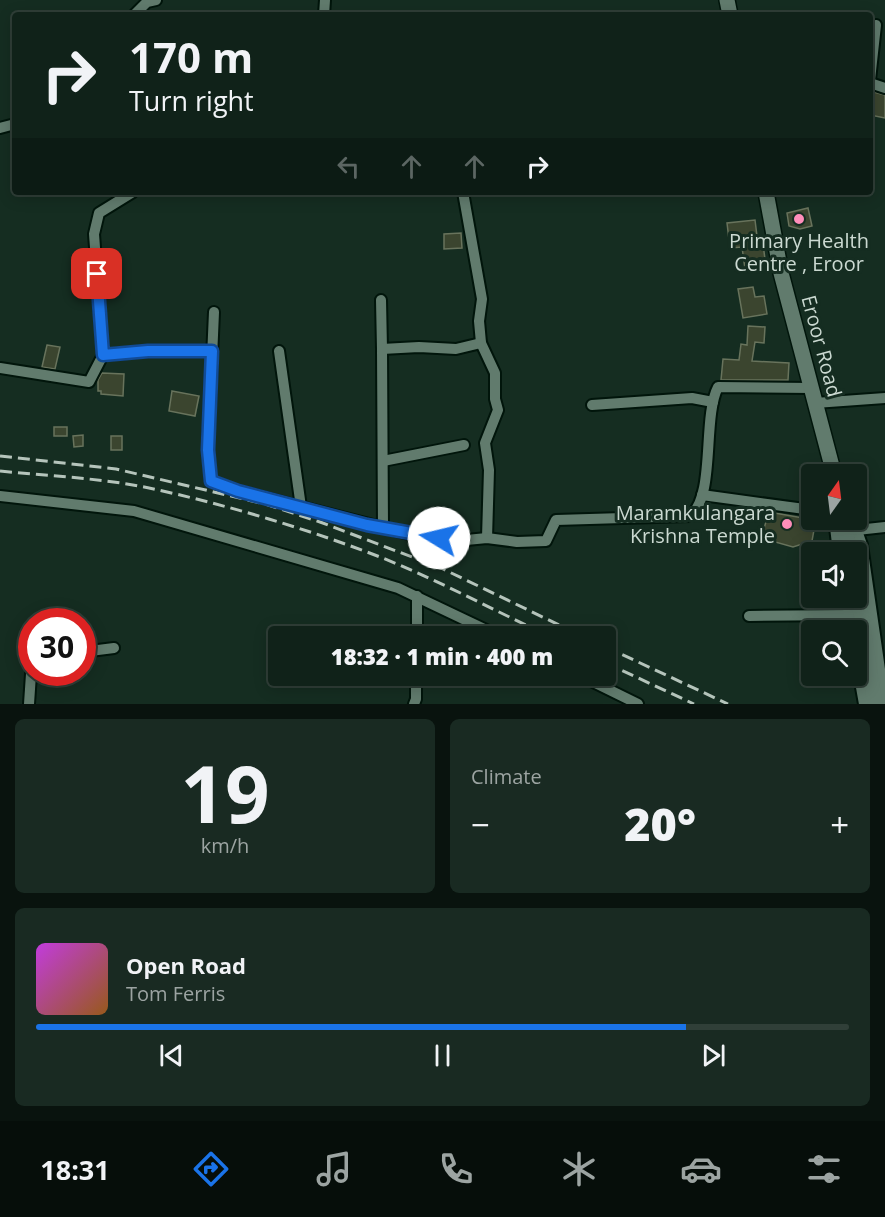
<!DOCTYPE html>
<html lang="en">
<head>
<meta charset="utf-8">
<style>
	:root { --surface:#102219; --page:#192a22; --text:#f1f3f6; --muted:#9ca4a2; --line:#303f38; --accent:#1a73e8 }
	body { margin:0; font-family:"Open Sans",sans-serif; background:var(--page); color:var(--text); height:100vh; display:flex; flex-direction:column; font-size:22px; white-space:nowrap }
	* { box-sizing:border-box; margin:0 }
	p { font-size:20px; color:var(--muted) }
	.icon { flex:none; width:33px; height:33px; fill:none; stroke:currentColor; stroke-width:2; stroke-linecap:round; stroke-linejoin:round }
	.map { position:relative; height:704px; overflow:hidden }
	.details { display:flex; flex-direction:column; gap:15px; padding:15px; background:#09130e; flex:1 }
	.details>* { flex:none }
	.hud { position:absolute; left:12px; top:12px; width:861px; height:183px; border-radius:6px; box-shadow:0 3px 15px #0003,0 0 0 2px var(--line); background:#102219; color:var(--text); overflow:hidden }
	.needle { width:39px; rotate:14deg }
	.buttons { position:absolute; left:801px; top:464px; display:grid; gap:12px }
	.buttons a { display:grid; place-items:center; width:66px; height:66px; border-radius:6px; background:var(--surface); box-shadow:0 3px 15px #0003,0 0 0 2px var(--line); font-size:30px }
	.speed { position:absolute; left:18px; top:608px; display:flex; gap:12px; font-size:30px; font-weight:700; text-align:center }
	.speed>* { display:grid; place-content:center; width:78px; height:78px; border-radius:50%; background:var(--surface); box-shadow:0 3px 15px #0003,0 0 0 2px var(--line); line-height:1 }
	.speed .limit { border:9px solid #d22; background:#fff; color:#111 }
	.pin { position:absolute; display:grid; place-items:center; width:51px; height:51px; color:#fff; margin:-26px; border-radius:12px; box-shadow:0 3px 9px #0006 }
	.me { position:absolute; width:66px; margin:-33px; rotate:279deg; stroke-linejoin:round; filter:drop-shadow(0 0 4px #0008) }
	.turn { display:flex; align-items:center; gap:21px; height:126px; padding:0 18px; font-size:27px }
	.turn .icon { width:78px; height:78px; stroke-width:2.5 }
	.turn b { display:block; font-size:42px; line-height:51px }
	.lanes { display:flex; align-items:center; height:57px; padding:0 18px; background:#0003; justify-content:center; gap:30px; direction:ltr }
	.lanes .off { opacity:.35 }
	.big { font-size:45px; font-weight:800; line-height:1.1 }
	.details .card { flex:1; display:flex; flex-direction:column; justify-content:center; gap:9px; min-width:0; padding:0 21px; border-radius:9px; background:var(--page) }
	.details .dial { align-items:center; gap:0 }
	.dial b { font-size:78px; line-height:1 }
	.song { display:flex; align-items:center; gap:18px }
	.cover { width:72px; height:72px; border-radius:9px; background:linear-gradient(135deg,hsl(290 70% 55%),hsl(30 70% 35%)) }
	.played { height:6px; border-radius:3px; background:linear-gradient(90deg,var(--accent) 80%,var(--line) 80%) }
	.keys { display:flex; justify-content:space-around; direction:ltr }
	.heat { display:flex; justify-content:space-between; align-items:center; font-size:33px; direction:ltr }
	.details .tiles { flex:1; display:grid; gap:15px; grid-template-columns:1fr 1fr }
	.card:last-child { grid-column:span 2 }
	.trip { position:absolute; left:268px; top:626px; width:348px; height:60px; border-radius:6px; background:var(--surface); box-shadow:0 3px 15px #0003,0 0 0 2px var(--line); font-weight:800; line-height:60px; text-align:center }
	.tab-bar { display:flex; height:96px; justify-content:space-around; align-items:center; background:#060e0a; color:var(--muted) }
	.tab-bar .icon { width:42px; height:42px }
	.tab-bar .current { color:var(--accent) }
	.tab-bar b { font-size:27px; color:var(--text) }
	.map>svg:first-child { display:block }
	.building { fill:#3b452f; stroke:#68735c; stroke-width:1.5 }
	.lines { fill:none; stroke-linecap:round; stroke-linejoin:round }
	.street-casing { stroke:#01150b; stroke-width:14 }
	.secondary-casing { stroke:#01150b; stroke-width:18 }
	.street { stroke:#617b6d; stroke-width:10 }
	.secondary { stroke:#617b6d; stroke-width:15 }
	.rail { stroke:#b5c4bb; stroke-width:3; stroke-dasharray:12 6; stroke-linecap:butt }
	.route-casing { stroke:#114b97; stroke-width:15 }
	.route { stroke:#1a73e8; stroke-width:10 }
	.poi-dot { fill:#ff8eba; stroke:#152d21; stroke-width:2 }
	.labels { text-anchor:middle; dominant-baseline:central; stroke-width:6; stroke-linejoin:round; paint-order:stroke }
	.poi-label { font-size:20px; fill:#cbd9d1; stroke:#152d21 }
	.street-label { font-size:20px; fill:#cbd9d1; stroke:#152d21 }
</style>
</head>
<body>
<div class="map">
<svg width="885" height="704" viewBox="0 0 885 704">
	<rect width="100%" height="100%" fill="#152d21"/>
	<!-- building -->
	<g class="building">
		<path d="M870,91L885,95V118L870,115Z"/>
		<path d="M808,208L812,226L800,229L789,226L787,213Z"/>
		<path d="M755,220L757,236H762L766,267L745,269L742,247L730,248L727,223Z"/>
		<path d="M461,233L462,248L444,249V234Z"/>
		<path d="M753,287L755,297L764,296L767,314L743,318L738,289Z"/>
		<path d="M748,326L765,327L764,343L755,342L752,361L789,363L788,380H721L723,359L739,360L741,344L747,345Z"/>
		<path d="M47,345L60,347L55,369L42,367Z"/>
		<path d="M102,373L124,374L123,396L101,394V391H98V380Z"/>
		<path d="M172,391L199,396L195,416L169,411Z"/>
		<rect x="54" y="427" width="13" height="9"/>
		<path d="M83,435V446L74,447L73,436Z"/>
		<rect x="111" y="436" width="11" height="14"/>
		<path d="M769,512L803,518L814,530L812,541L793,547L761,538Z"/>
	</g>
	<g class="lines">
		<defs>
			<g id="street">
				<path d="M134,15L147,2L156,0"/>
				<path d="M324,15L325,0"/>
				<path d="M870,80L876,25"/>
				<path d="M870,83L885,88"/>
				<path d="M0,128L15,124"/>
				<path d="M463,192L482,299L479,321L481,343L495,373V399L498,410L485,443L489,470L487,538"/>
				<path d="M381,300L382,349"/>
				<path d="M214,312L208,450L211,481L238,491L405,533L456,541L487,538L517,542L546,541L556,520L690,516C716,496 702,418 718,387L811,388"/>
				<path d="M279,351L301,507"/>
				<path d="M103,355L148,351H212"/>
				<path d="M0,368L89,382L103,355L94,234L99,213L133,192"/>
				<path d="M815,403L885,398"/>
				<path d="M592,405L692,398L713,402"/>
				<path d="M383,461L464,445"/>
				<path d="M702,495L812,510"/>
				<path d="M0,496L134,511L398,588L499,636"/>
				<path d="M834,519L838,552"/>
				<path d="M853,519L862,545L885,704"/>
				<path d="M383,528L382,349L419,347L456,349L481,343"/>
				<path d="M857,530L885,527"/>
				<path d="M846,597L852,630"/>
				<path d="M749,616L849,615"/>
				<path d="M417,636V596"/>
				<path d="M82,652L114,648"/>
				<path d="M856,659L864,704"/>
				<path d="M579,675L638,704"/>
				<path d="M29,704L32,659"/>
				<path d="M414,704L416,699V675"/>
			</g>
			<g id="secondary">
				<path d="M727,0L730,15"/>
				<path d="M766,192L781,273L834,474"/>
				<path d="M842,519L851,552"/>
				<path d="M856,584L875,704"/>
			</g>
		</defs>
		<!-- street casing -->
		<use href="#street" class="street-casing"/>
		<!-- secondary casing -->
		<use href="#secondary" class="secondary-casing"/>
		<!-- street -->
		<use href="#street" class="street"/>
		<!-- secondary -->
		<use href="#secondary" class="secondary"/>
		<!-- rail -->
		<g class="rail">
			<path d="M0,456L116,469L265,504L320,522L441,568L582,636"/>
			<path d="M0,471C50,476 100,478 149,488C224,504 308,529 380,557C438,580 493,610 549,636"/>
			<path d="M606,647L728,704"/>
			<path d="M606,663L694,704"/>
		</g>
	</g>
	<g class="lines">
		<defs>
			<path id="route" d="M97,274L103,355L148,351H212L208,450L211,481L238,491L367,525L439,538"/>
		</defs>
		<!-- route casing -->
		<use href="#route" class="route-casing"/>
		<!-- route -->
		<use href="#route" class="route"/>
	</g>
	<!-- markers -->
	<g class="poi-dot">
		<circle cx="799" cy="219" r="6"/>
		<circle cx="787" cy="524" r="6"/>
	</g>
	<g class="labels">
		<!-- poi labels -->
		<g class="poi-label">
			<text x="799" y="240">Primary Health<tspan x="799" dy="23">Centre , Eroor</tspan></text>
			<text x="775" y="512" text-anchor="end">Maramkulangara<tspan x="775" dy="23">Krishna Temple</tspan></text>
		</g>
		<!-- street labels -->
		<g class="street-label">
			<text transform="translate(822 346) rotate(75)">Eroor Road</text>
		</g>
	</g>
</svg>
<div class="buttons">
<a><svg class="needle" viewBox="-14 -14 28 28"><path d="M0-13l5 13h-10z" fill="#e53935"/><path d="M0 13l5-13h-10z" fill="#9ca4a2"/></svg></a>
<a><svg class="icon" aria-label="sound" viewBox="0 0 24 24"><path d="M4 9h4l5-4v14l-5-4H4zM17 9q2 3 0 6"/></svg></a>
<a><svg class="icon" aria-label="search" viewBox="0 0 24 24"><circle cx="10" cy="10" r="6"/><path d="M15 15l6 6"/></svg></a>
</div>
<div class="speed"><div class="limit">30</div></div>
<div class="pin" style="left:97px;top:274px;background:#d93025"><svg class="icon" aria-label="arrive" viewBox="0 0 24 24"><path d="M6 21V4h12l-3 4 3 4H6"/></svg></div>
<svg class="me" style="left:439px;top:538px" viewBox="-20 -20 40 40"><circle r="19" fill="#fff"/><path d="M0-13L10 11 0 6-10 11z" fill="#1a73e8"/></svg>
<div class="trip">18:32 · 1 min · 400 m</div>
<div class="hud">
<div class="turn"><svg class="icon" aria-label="right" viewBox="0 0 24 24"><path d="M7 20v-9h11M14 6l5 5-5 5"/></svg><div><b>170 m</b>Turn right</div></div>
<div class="lanes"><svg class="icon off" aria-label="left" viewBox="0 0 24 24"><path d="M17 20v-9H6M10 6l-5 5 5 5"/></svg><svg class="icon off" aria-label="ahead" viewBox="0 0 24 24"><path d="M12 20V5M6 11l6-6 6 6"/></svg><svg class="icon off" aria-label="ahead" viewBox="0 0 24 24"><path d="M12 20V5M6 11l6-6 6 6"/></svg><svg class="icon" aria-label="right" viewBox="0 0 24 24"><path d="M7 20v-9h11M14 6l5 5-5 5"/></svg></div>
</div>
</div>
<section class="details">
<div class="tiles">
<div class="card dial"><b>19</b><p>km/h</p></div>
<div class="card"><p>Climate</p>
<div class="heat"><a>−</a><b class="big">20°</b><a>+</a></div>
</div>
<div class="card">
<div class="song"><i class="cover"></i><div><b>Open Road</b><p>Tom Ferris</p></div></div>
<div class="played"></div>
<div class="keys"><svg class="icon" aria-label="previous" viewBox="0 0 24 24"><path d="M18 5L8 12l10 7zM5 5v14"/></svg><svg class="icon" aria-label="pause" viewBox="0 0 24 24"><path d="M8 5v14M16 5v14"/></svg><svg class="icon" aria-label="next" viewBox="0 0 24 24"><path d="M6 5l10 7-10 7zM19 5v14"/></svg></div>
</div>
</div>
</section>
<nav class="tab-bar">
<b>18:31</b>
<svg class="icon current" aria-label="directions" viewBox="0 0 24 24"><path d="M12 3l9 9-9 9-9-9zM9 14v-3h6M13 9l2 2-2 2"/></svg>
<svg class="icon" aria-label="music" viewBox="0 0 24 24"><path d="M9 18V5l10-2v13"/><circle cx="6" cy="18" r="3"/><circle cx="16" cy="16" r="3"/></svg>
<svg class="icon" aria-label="phone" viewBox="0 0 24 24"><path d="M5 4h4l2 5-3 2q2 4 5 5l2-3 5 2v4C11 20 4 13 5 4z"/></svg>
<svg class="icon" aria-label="climate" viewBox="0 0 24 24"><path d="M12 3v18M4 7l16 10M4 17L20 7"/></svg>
<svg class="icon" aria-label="car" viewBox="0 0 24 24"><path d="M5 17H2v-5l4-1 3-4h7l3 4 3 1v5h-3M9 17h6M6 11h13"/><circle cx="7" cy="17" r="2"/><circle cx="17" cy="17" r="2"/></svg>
<svg class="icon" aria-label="filters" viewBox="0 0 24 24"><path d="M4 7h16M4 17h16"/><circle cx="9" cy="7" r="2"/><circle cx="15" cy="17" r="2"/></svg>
</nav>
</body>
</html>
